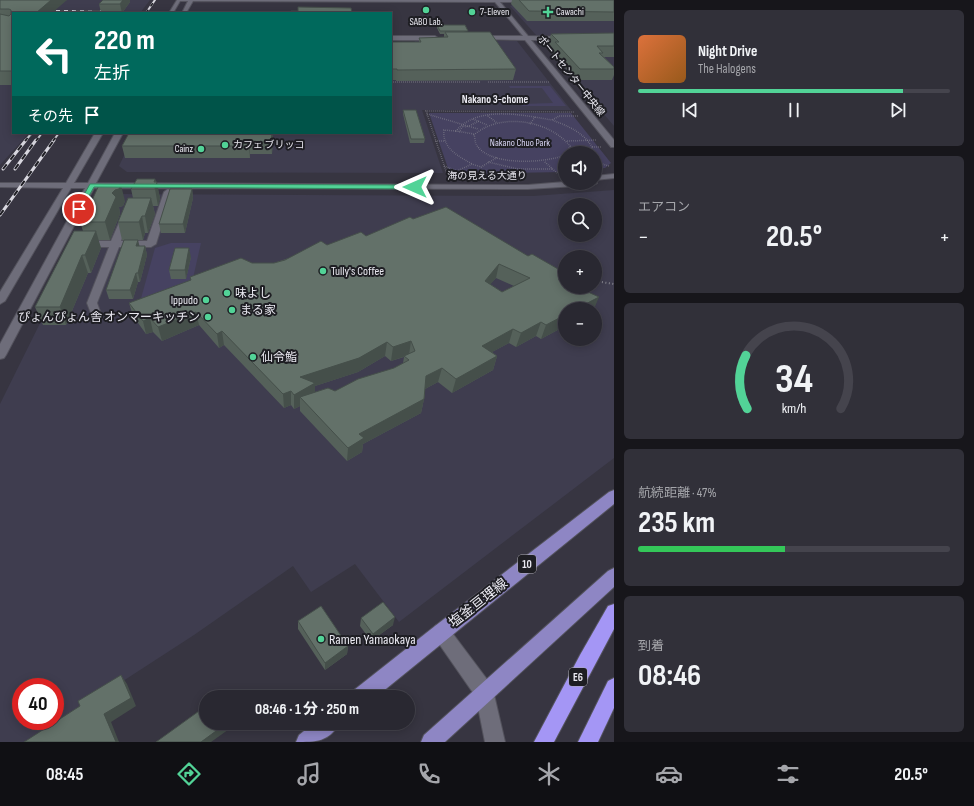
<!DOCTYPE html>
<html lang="ja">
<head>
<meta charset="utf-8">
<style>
	:root { --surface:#292831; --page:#313039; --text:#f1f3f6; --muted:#a5a6ab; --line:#45444d; --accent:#52d397 }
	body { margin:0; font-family:"Sofia Sans Condensed","Noto Sans JP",sans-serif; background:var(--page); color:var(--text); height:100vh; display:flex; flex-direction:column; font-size:15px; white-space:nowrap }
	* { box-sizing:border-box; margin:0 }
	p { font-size:13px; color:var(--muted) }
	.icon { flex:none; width:22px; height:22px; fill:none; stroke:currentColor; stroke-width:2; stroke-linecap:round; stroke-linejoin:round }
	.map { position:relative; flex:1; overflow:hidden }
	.details { display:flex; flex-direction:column; gap:10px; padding:10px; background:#17161b; width:360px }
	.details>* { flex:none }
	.top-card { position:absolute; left:12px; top:12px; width:380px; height:122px; border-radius:0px; box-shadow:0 2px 10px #0003,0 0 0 1px var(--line); background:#00695c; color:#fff; overflow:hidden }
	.fabs { position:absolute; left:558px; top:146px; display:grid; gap:8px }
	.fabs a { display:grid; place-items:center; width:44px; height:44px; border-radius:50%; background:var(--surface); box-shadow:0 2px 10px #0003,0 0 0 1px var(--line); font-size:20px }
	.speed { position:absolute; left:12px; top:678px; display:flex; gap:8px; font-size:20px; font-weight:700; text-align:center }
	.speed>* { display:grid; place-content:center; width:52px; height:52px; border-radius:50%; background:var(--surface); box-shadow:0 2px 10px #0003,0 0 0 1px var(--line); line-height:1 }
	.speed .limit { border:6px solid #d22; background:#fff; color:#111 }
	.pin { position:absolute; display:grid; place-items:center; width:34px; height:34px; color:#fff; margin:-17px; border:2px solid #fff; border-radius:50%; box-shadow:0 1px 4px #0007 }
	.me { position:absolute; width:44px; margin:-22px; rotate:270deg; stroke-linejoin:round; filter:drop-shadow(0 0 3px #0008) }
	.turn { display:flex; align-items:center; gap:14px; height:84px; padding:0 16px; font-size:18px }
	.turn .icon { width:52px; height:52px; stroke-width:2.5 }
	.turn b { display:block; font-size:28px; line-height:34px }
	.then { display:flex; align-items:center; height:38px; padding:0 16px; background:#0003; gap:8px; font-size:15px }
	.big { font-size:30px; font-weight:700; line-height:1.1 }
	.details .card { flex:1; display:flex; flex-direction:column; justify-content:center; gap:6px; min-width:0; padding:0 14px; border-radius:6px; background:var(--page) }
	.details .dial { align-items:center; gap:0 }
	.dial svg { height:104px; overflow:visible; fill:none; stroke:var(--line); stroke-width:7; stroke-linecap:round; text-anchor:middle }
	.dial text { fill:var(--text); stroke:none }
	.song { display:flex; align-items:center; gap:12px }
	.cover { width:48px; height:48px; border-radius:6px; background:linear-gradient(135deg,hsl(20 70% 55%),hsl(30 70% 35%)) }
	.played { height:4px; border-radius:2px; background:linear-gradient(90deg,var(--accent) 85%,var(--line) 85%) }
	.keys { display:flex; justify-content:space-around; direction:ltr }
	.heat { display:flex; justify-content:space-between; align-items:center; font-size:22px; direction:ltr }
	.charge { height:6px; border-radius:3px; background:linear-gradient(90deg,#34c759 47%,var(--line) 0) }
	.trip { position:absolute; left:199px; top:690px; width:216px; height:40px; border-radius:20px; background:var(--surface); box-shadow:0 2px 10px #0003,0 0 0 1px var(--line); font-weight:700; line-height:40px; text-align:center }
	.tab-bar { display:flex; height:64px; justify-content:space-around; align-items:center; background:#101014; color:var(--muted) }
	.tab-bar .icon { width:28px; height:28px }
	.tab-bar .on { color:var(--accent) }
	.tab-bar b { font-size:18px; color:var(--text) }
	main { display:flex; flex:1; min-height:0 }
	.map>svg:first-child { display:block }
	.built { fill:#3f3d4f; fill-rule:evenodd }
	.green { fill:#464261 }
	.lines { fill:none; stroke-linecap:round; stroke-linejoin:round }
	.minor-casing { stroke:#53525c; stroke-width:2 }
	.major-casing { stroke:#53525c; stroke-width:2 }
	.highway-casing { stroke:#53525c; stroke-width:2 }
	.path-far1 { stroke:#878690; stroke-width:1.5; stroke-dasharray:0.5 1.5; stroke-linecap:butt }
	.path { stroke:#878690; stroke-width:2; stroke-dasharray:1 2.5; stroke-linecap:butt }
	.minor { fill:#6e6d7a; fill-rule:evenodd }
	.major { fill:#8e86c4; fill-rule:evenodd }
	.highway { fill:#a496f5; fill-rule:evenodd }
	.rail-far1-casing { stroke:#d8d7df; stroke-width:2 }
	.rail-casing { stroke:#d8d7df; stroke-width:3 }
	.rail-far1 { stroke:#1e1e23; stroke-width:1.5; stroke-dasharray:4; stroke-linecap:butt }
	.rail { stroke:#1e1e23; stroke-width:2; stroke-dasharray:6; stroke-linecap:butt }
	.wall { fill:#55615a; fill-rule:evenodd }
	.shaded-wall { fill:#454f4a }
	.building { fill:#637169; stroke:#454f4a; fill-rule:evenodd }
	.route { fill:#52d397; stroke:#358962 }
	.poi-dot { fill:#52d397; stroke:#1e1e23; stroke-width:1.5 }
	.labels { text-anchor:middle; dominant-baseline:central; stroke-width:4; stroke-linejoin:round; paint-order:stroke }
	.far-poi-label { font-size:10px; fill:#eae9f1; stroke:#1e1e23; text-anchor:start }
	.far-street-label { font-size:10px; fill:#eae9f1; stroke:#1e1e23 }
	.far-park-label { font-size:10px; fill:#d8d5f4; stroke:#1e1e23 }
	.far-neighbourhood-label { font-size:11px; font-weight:bold; fill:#eae9f1; stroke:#1e1e23 }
	.shield { fill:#1e1e23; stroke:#adacb3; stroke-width:1 }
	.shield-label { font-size:11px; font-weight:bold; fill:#eae9f1 }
	.poi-label { font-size:12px; fill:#eae9f1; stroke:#1e1e23; text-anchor:start }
	.near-street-label { font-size:14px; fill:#eae9f1; stroke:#1e1e23 }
	.near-poi-label { font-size:14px; fill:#eae9f1; stroke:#1e1e23; text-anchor:start }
</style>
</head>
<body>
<main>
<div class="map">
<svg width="614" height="742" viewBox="0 0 614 742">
	<rect width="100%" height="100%" fill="#373541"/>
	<!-- built -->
	<g class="built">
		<path d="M0,0H150L140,13H13Z"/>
		<path d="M515,4H614V36L536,35L510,6Z"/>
		<path d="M13,21V133H29L0,165V22Z"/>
		<path d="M414,40L517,41L571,110H422L443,173L127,172L119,166L135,133H391V51H419Z"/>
		<path d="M544,40H614V126L541,41Z"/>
		<path d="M614,190V458L399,622L355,564L311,592L293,566L194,635L29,742H0V404L101,200L115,194L533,196ZM565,205H595V235H565ZM565,257H595V287H565ZM565,309H595V339H565ZM21,687H55V721H21Z"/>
	</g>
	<!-- green -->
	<g class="green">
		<path d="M509,86H550L566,106H522L521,104L553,103L542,88H510Z"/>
		<path d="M429,113H571L611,163L605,168L595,169V153H565V172L450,174Z"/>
		<path d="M171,243H201L191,287L140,302L155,248Z"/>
	</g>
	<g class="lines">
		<defs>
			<g id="minor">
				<path d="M177,0H529L527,2H500L528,36L569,37V39L567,40H531L614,140V147H611L525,40L477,39V37L479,36H523L495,2L193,1L186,13H182L188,1H180L173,13H169Z"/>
				<path d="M391,36H435L438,38L435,40H391Z"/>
				<path d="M95,133H103L74,183H88L115,133H123L96,183L528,185L565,182L595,183V181L597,183L593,185L528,189L94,188L6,355L4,358L0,359V344L85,188H71L5,301L0,304V292L63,188L0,187V183H66Z"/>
				<path d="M614,174V178L595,180V176Z"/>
				<path d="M168,189L172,192L156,244L151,247H119L97,303L101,314L100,316H92L87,303L109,247H84L79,244L84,241H111L122,216L126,213L130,216L121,241H147L164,192Z"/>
				<path d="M441,623L447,626L492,686L505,742H485L476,697L435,638L432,632L435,626Z"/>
			</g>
			<g id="major">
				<path d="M614,490V504L376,697H352L354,690L435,626L609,492Z"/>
				<path d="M614,568V587L445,742H421L424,735L608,571Z"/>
				<path d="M314,723H339C330,742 315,742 296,742L299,735Z"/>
			</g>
			<g id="highway">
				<path d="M614,604V629L554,742H534L580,655L608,606Z"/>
				<path d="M614,678V708L598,742H578L608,681Z"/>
			</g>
		</defs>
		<!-- minor casing -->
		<use href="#minor" class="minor-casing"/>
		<!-- major casing -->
		<use href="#major" class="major-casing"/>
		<!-- highway casing -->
		<use href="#highway" class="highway-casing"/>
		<!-- path-far1 -->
		<g class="path-far1">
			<path d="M391,82H480"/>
			<path d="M488,82H550"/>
			<path d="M427,114L478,129"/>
			<path d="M488,116L497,123"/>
			<path d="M578,116H559L552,120C568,126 583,132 592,147L591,153"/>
			<path d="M473,119L487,125"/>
			<path d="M530,124L535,117"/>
			<path d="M456,131L444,130C442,148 458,156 472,164"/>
			<path d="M459,132L463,126L467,127L479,121"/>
			<path d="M474,134L456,131C478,105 522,115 552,120"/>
			<path d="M435,141H444"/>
			<path d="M567,141L596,140"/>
			<path d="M592,147H601"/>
			<path d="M565,155C546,163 488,167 476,144C475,142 475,138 474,135C500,112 549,120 570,146L567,153"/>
			<path d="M488,162L518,169H553"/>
			<path d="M545,162L557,173"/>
			<path d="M595,162L609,166"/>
			<path d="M444,166L465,174"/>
			<path d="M457,171L472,164L481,167L498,157"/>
			<path d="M557,172L565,171"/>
			<path d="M447,174L426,111L574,112"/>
		</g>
		<!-- path -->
		<path class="path" d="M595,281L614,284"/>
		<!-- minor -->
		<use href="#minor" class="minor"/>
		<!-- major -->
		<use href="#major" class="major"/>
		<!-- highway -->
		<use href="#highway" class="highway"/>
		<defs>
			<g id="rail-far1">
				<path d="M44,11H100L59,12"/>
				<path d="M146,13L155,0"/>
				<path d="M25,141L32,133"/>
				<path d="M36,141L42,133"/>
				<path d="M53,141L59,133"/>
			</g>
			<g id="rail">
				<path d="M3,169L26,140"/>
				<path d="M15,169L36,140"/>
				<path d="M0,215L54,140"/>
			</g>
		</defs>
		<!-- rail-far1 casing -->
		<use href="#rail-far1" class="rail-far1-casing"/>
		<!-- rail casing -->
		<use href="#rail" class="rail-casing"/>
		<!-- rail-far1 -->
		<use href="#rail-far1" class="rail-far1"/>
		<!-- rail -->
		<use href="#rail" class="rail"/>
	</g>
	<!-- wall -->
	<g class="wall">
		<path d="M0,0H67L13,13V85H0Z"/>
		<path d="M512,0H614V21H527L511,4Z"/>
		<path d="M130,2L122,13H101L99,4Z"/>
		<path d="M437,25L468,32L516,69L513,80L396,81V80H391V42H419V38L444,37V34H440L437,28Z"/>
		<path d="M614,33V57H604L614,67V75L612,80H576L552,53L553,49L548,44L551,34Z"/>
		<path d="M403,110L425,139L424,143H410L403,114Z"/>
		<path d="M129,133H273V139L272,154H250V158H125L122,146Z"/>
		<path d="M155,179L160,198L158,206H153L155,214L148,233H145L143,240H122L118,222L133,198L131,189Z"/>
		<path d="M192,189L193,198L185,233H161L159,224Z"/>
		<path d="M125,201L123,206L119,207L120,214L110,240H98L101,248L91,273H88L66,325H43L35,307L83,231L80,222Z"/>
		<path d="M413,219L528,256L565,309V326L541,339L536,336L516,347L509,343L492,352L497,356L493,370L452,393L438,382L425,389L424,399L421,413L363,444L362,452L347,461L300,411V406L294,409L291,405L284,408L224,345L219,348L199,325L162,341L153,332L146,334L133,316L129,303L252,263H274L327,245L366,236ZM496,278L514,286L502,292L490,284ZM385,356L391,361L404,357L403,363L394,368L335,391L315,392V386L358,372Z"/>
		<path d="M139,246H145L147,255L140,282H138L133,299H109L106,290Z"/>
		<path d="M191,257L186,279H171L169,270Z"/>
		<path d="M361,618L393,625L371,641L360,626Z"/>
		<path d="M298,621L348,646L347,654L325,670L298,629Z"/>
	</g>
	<!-- shaded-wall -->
	<g class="shaded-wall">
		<path d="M51,0H67L52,13H36Z"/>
		<path d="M123,0H130V2L122,13L120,4Z"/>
		<path d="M272,133H273V139L272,154L271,142Z"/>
		<path d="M250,142V158L249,146Z"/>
		<path d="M155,179L156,185L157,182L160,198L158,206L155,189L154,182Z"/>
		<path d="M121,185L125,201L123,206L119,207L120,214L110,240L105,222L112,193L115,190Z"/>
		<path d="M192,189L193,198L185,233L183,224Z"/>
		<path d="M151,198L155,214L148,233L145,216Z"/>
		<path d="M142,216L145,233L143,240L139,222Z"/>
		<path d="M96,231L101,248L91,273L85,255Z"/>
		<path d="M138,240L140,248L136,246Z"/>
		<path d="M145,246L147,255L140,282L138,273Z"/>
		<path d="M189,248L191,257L186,279L185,270Z"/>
		<path d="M82,255L88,273L66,325L60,307Z"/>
		<path d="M499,264L496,278L481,295L485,281Z"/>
		<path d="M136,273L138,282L133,299L130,290Z"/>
		<path d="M565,276V282L558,279Z"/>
		<path d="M599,297L594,309H576Z"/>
		<path d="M196,312L199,325L162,341L158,327Z"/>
		<path d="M565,315V326L541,339L546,325Z"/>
		<path d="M150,318L153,332L146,334L143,321Z"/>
		<path d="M541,322L536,336L516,347L521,333Z"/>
		<path d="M513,329L509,343L479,359L482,346Z"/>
		<path d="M222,331L224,345L219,348L217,334Z"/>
		<path d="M411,341L409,355L391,361L393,347Z"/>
		<path d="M387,342L385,356L358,372L315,386V397H300V406L294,409V395L300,377Z"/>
		<path d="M497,356L493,370L452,393L456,379Z"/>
		<path d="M442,368L438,382L423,390L426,376Z"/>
		<path d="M291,391V405L284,408L283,394Z"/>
		<path d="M424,399L421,413L363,444L362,452L347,461L348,448L359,434Z"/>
		<path d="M395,617L393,625L371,641L373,634Z"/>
		<path d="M348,646L347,654L325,670V663Z"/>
		<path d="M121,675L127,684L136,706L111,722L119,742H116L104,714Z"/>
		<path d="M227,723H231L232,727L211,742H201Z"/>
	</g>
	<!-- building -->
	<g class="building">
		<path d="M0,0H51L36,13H13V71H0V14L9,16L11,14V10L9,9H0Z"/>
		<path d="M103,0H123L120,4H99Z"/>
		<path d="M519,0H614V12L529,11Z"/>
		<path d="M298,7L351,8L352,13H291V11H298Z"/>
		<path d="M437,25H465L468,31H440Z"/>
		<path d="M445,32H490L516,69L397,70V69H391V42H421L419,38L448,37Z"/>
		<path d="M614,33V46H597L603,53H599L614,67V69H580L555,42H559L551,34Z"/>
		<path d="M403,110H416L425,139H411Z"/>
		<path d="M129,133H272L271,142H250L249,146H122Z"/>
		<path d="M137,179H155L154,182H157L155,189H131Z"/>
		<path d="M99,185H121L119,189L115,190L112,193L116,197L105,222H80L86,209H88Z"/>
		<path d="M170,189H192L183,224H159Z"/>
		<path d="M128,198H151L145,216H142L139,222H118Z"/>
		<path d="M446,207L528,256L532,254L565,273V276L558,279L565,282V287H577L599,297L576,309H565V315L546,325L541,322L521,333L513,329L482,346L497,356L456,379L442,368L426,376L424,399L359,434L364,438L348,448L300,397L328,388L335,391L358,379L394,368L409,360L404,356L415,351L411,341L393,347L387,342L359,358L300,377L315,383L294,395L291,391L283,394L222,331L217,334L196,312L158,327L150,318L143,321L129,303L191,280L190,277L241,258L252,263H274L285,260L321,241L327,245L361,232L366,236L410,217L413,219ZM499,264L530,278L502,292L485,281Z"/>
		<path d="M74,231H96L85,255H82L60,307H35Z"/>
		<path d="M124,240H138L136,246H145L138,273H136L130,290H106Z"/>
		<path d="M175,248H189L185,270H169Z"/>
		<path d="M383,602L395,617L373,634L361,618Z"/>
		<path d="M321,606L348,646L325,663L298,621Z"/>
		<path d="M121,675L131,698L104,714L116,742H24L80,706L78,701Z"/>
		<path d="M206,706V723H227L201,742H156Z"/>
	</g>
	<!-- route -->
	<path class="route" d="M90,184L415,185L418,187L415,189L94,187L81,210H77L76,209Z"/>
	<!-- markers -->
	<g class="poi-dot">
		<circle cx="426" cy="10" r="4"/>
		<circle cx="472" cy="12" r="4"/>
		<path d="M546 6h4v4h4v4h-4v4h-4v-4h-4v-4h4z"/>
		<circle cx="225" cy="145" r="4"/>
		<circle cx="201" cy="149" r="4"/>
		<circle cx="323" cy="271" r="4"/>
		<circle cx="227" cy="293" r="4"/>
		<circle cx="206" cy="300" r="4"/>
		<circle cx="232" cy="310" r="4"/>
		<circle cx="208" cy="317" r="4"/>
		<circle cx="253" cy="357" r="4"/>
		<circle cx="321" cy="639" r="4"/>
	</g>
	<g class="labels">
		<!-- far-poi labels -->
		<g class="far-poi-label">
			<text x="480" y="12">7-Eleven</text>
			<text x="556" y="12">Cawachi</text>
			<text x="426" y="22" text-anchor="middle">SABO Lab.</text>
			<text x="233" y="145">カフェ ブリッコ</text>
			<text x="193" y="149" text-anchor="end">Cainz</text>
		</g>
		<!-- far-street labels -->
		<g class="far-street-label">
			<text transform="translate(571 76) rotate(51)">ポートセンター中央線</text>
			<text x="487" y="176">海の見える大通り</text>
		</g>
		<!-- far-park labels -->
		<g class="far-park-label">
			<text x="520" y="143">Nakano Chuo Park</text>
		</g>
		<!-- far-neighbourhood labels -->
		<g class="far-neighbourhood-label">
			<text x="495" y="99">Nakano 3-chome</text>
		</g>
		<!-- shield labels -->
		<g class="shield">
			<rect x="518" y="555" width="18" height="18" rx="3"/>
			<rect x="569" y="668" width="18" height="18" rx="3"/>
		</g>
		<g class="shield-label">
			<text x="527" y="564">10</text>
			<text x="578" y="677">E6</text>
		</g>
		<!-- poi labels -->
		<g class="poi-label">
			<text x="331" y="271">Tully's Coffee</text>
			<text x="235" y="293">味よし</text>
			<text x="198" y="300" text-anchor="end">Ippudo</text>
			<text x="240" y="310">まる家</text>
			<text x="200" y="317" text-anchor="end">ぴょんぴょん舎 オンマーキッチン</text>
			<text x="261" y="357">仙令鮨</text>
		</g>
		<!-- near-street labels -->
		<g class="near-street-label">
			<text transform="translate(478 603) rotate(-38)">塩釜亘理線</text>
		</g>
		<!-- near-poi labels -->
		<g class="near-poi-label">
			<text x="329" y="639">Ramen Yamaokaya</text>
		</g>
	</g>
</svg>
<div class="fabs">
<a><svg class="icon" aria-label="sound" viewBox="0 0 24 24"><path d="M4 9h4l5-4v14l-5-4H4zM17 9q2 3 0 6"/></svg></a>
<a><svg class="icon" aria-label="search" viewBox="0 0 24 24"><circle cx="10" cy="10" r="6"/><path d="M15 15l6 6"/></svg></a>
<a>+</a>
<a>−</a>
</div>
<div class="speed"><div class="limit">40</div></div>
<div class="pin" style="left:79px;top:209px;background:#d93025"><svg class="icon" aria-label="arrive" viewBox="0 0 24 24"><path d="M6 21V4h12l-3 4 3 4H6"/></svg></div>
<svg class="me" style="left:415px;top:187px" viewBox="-20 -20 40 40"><path d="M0-17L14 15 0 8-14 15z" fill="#52d397" stroke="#fff" stroke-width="4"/></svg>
<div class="trip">08:46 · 1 分 · 250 m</div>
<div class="top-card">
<div class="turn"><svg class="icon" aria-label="left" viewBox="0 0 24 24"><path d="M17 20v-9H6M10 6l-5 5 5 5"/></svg><div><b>220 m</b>左折</div></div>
<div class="then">その先<svg class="icon" aria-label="arrive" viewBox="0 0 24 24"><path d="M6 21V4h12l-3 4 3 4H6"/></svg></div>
</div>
</div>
<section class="details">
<div class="card">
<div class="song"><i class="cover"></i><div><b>Night Drive</b><p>The Halogens</p></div></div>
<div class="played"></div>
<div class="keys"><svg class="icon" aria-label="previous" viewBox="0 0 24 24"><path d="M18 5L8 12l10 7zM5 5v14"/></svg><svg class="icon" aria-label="pause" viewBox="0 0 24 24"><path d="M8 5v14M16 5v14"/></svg><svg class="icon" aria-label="next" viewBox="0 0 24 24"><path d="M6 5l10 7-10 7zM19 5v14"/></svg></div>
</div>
<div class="card"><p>エアコン</p>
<div class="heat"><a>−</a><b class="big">20.5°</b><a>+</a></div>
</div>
<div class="card dial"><svg viewBox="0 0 100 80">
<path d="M14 69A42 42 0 1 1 86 69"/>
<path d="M14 69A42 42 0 0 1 13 28" stroke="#52d397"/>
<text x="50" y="56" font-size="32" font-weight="700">34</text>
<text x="50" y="72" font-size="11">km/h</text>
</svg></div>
<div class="card"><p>航続距離 · 47%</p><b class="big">235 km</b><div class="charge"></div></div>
<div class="card"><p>到着</p><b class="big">08:46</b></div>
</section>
</main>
<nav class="tab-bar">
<b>08:45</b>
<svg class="icon on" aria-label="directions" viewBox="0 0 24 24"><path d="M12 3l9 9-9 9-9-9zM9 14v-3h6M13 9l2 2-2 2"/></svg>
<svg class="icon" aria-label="music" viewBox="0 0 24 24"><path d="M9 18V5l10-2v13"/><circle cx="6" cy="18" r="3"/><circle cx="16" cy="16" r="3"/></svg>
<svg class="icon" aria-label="phone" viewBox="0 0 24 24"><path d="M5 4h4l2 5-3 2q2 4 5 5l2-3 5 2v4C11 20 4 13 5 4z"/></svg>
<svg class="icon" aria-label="climate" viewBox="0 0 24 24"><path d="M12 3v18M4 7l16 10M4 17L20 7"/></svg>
<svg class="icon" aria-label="car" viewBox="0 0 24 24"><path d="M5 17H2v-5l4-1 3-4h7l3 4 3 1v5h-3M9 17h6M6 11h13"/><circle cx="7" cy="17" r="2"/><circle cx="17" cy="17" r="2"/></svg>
<svg class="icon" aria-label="filters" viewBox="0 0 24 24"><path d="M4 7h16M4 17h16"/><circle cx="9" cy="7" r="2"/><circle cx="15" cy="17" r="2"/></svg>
<b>20.5°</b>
</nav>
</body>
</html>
